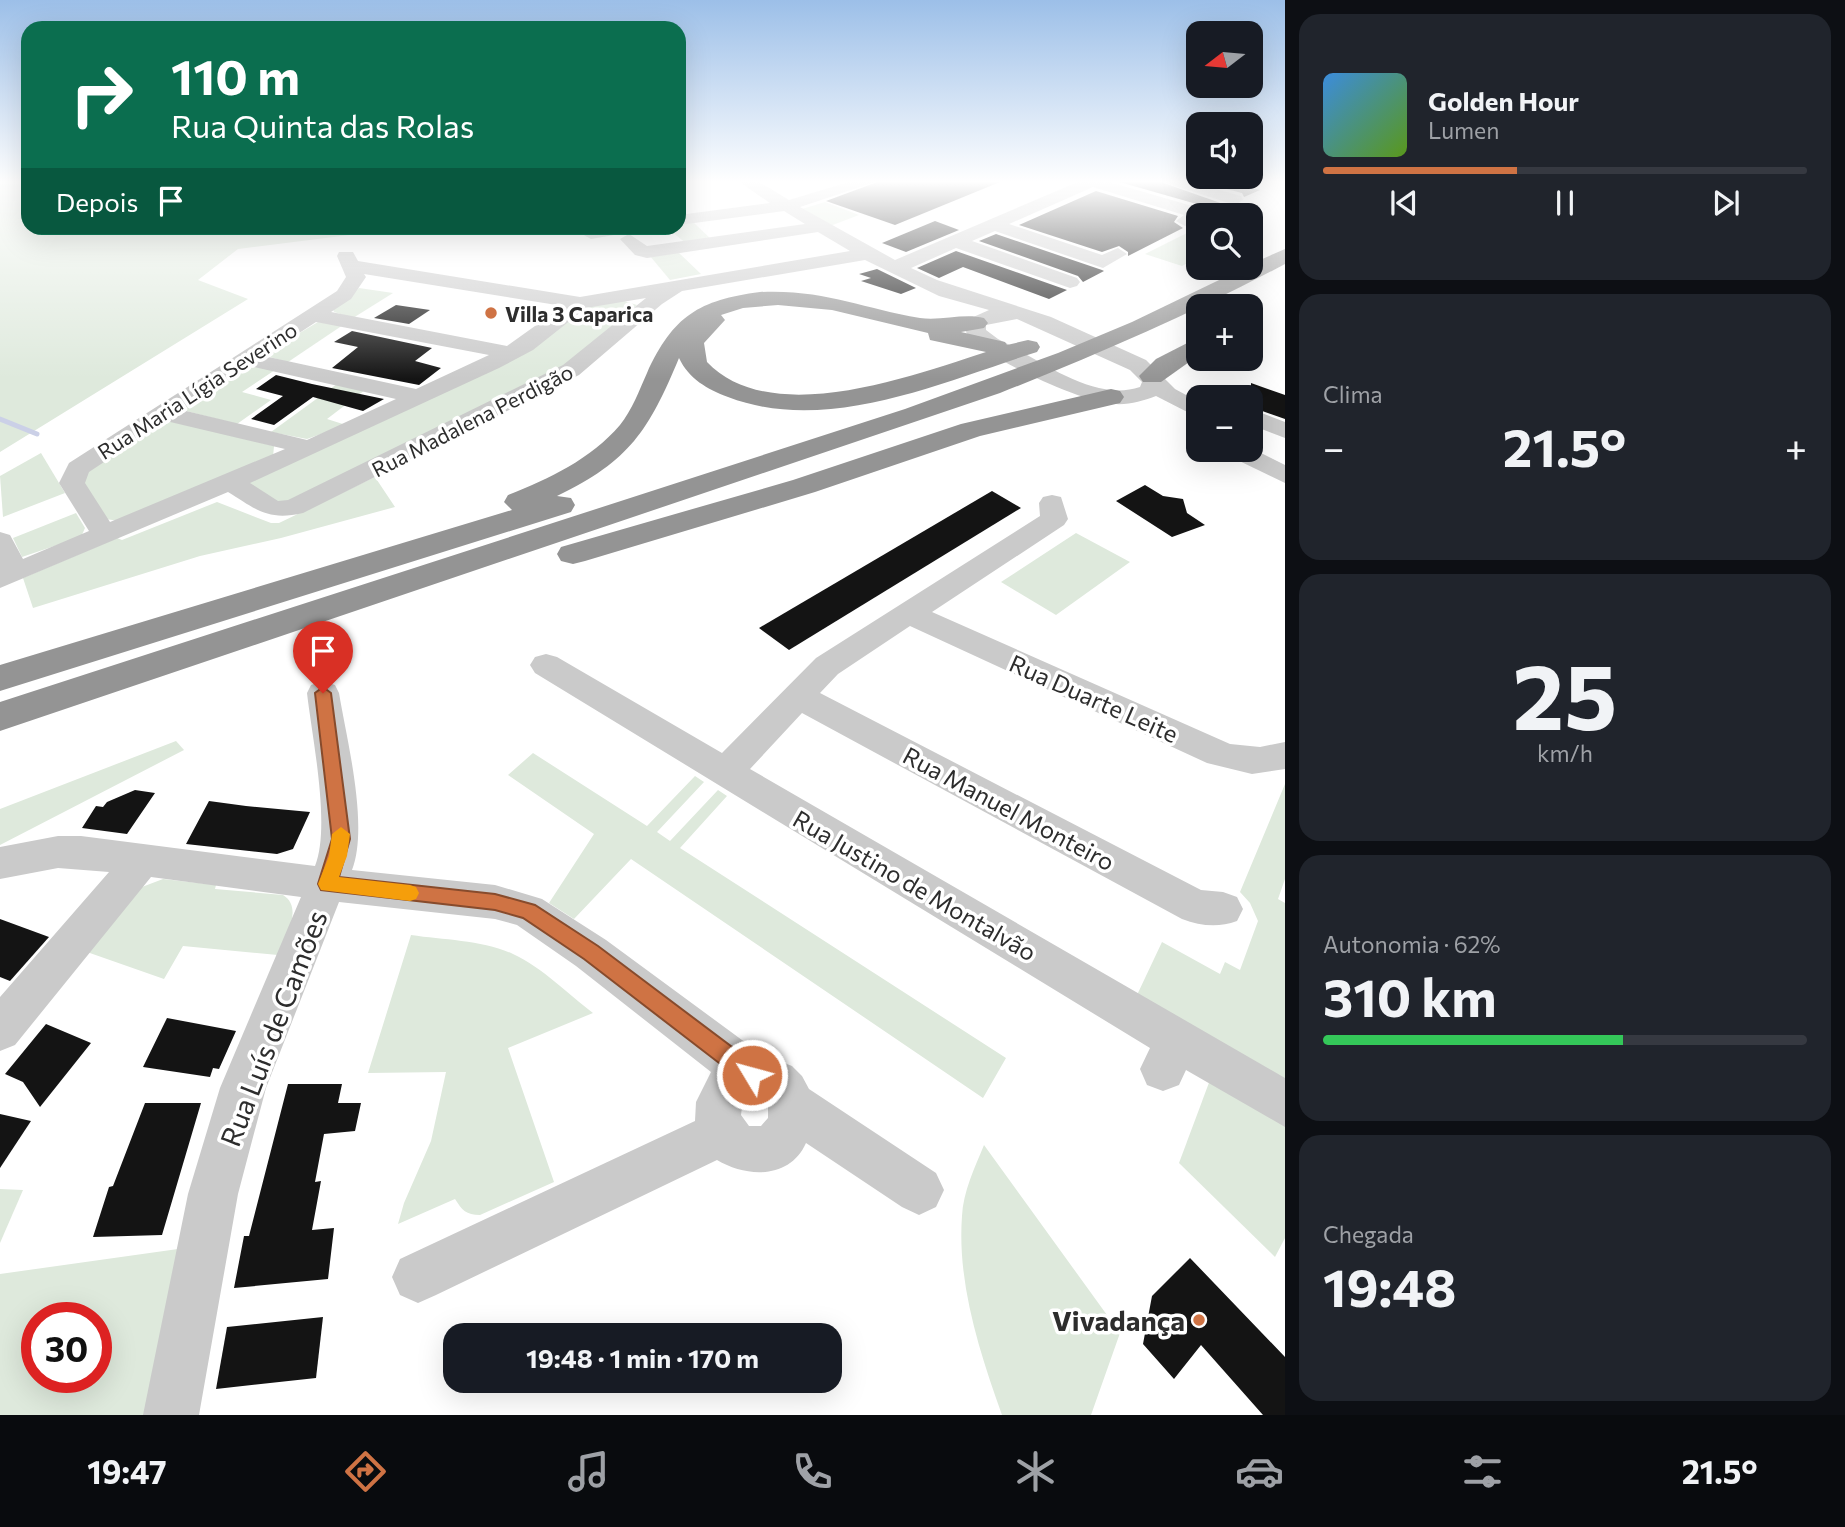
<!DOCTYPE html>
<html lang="pt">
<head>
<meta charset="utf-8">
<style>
	:root { --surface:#171b24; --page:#20242c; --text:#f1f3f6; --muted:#9ea1a6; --line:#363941; --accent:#cf7344 }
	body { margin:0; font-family:Commissioner,sans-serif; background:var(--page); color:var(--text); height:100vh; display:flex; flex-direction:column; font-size:26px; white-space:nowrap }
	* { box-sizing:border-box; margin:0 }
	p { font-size:23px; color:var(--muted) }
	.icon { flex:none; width:38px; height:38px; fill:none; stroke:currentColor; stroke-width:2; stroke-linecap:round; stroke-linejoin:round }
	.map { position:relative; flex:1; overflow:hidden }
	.details { display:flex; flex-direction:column; gap:14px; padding:14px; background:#0d0f14; width:560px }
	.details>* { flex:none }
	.banner { position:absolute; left:21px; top:21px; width:665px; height:214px; border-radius:21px; box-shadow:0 7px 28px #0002; background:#0b6e4f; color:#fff; overflow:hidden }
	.needle { width:46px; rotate:254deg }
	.fabs { position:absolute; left:1186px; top:21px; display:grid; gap:14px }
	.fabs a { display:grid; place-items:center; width:77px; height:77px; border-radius:14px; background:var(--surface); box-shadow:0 7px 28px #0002; font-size:35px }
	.speed { position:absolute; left:21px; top:1302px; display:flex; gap:14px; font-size:35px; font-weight:700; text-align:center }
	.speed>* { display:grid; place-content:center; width:91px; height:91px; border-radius:50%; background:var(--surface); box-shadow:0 7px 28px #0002; line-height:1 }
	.speed .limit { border:10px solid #d22; background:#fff; color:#111 }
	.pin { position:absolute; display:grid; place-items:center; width:60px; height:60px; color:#fff; margin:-72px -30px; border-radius:50% 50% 50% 0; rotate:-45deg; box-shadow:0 0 7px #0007 }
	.pin .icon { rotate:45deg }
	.me { position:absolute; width:77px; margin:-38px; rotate:307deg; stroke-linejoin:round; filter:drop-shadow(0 0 5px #0008) }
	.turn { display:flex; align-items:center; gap:24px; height:147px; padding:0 35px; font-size:32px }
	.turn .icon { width:91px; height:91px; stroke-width:2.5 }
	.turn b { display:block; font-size:49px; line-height:60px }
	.then { display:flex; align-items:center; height:66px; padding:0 35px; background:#0003; gap:14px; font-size:26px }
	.big { font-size:52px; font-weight:700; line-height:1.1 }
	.details .card { flex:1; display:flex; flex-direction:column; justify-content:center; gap:10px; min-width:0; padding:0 24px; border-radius:21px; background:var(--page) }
	.details .dial { align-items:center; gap:0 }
	.dial b { font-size:91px; line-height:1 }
	.song { display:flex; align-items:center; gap:21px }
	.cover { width:84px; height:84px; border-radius:10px; background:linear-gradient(135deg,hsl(210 70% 55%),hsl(90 70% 35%)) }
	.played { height:7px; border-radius:4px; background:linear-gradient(90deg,var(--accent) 40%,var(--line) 40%) }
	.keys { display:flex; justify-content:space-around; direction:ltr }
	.heat { display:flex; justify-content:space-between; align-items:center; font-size:38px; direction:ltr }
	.charge { height:10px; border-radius:5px; background:linear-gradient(90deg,#34c759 62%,var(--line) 0) }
	.trip { position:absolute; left:443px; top:1323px; width:399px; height:70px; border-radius:21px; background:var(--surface); box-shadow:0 7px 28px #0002; font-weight:700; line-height:70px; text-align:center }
	.menu { display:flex; height:112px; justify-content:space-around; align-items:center; background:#090b0e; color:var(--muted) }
	.menu .icon { width:49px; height:49px }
	.menu .selected { color:var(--accent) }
	.menu b { font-size:32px; color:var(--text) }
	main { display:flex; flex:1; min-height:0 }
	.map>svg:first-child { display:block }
	.green { fill:#dee9dc; fill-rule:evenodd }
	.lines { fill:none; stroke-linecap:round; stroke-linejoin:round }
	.stream { stroke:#cbd0e7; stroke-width:5 }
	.building { fill:#141414 }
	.minor { fill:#cacaca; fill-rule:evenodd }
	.highway { fill:#949494; fill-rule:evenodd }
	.route { fill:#cf7344; stroke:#874b2c; stroke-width:2 }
	.slow { fill:#f59e0b }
	.poi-dot { fill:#cf7344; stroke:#fff; stroke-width:2.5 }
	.labels { text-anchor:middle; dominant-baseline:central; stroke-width:7; stroke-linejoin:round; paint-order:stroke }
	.far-poi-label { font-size:21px; font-weight:bold; fill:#2d2d2d; stroke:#fff; text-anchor:start }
	.far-street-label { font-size:21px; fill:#2d2d2d; stroke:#fff }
	.street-label { font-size:24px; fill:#2d2d2d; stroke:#fff }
	.near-street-label { font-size:28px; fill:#2d2d2d; stroke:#fff }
	.near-poi-label { font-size:28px; font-weight:bold; fill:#2d2d2d; stroke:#fff; text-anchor:end }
</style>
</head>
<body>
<main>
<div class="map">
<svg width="1285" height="1415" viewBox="0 0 1285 1415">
	<rect width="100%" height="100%" fill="#fff"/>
	<!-- green -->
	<g class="green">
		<path d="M0,181H28V228H405L238,249L198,280L248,299L0,452Z"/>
		<path d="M825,202L859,215L830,226L802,209Z"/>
		<path d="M693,222L713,241L687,244L667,228H679V223Z"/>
		<path d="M1199,227V257L1182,266L1145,254Z"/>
		<path d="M678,252L701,274L670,280L650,256Z"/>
		<path d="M359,288L393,293L353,318L334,312L333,309Z"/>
		<path d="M621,300L637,305L571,365L283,505L250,486L248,481L581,315L583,308Z"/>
		<path d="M318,322L343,325L288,362L266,356V353Z"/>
		<path d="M258,367L275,370L242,392L271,400L237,424L186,411L184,407L244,368Z"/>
		<path d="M337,384L365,390L327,419L346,425L307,439L271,432Z"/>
		<path d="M169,420L274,446L273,457L120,521L105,519L82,481L83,471L145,428Z"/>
		<path d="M41,453L65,493L3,517L0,476Z"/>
		<path d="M375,477L395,507L281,538L200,556L33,608L23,578L117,538L122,540L217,502L271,523H279Z"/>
		<path d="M76,513L85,528L81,537L22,557L13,538Z"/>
		<path d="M1076,533L1130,562L1056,615L1001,582Z"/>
		<path d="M176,741L184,750L0,845V809Z"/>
		<path d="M533,753L647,826L695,776L704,782L657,832L670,841L718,790L727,796L680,848L1006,1058L983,1098L631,859L574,919L549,903L594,834L508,775Z"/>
		<path d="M1285,784V879L1278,899L1285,903V1084L1137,995L1162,942L1220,974L1225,962L1240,970L1258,921L1250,903L1240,892Z"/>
		<path d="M163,879L216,885L215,889L283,895C304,908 285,937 278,955L183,946L164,979L87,952L142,887Z"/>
		<path d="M411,935C444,940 483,940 513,954C543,968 568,994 593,1013L508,1048L554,1182L480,1215C466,1215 462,1210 455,1199L398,1224L404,1203L431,1141L446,1072L368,1073Z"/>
		<path d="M1210,1080L1285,1123V1238L1275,1257L1179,1163Z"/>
		<path d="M984,1145L1120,1333L1091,1415H1002C980,1353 957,1284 962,1216C963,1192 975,1167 984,1145Z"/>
		<path d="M0,1189L23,1190L0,1243Z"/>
		<path d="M178,1249L145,1415H0V1274ZM37,1318H96V1377H37Z"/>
	</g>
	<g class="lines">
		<!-- stream -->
		<path class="stream" d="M0,419L37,434"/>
	</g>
	<!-- building -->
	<g class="building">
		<path d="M880,181H1000V182L895,225L826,201Z"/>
		<path d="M1116,181H1158L1226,205L1210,213L1207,207Z"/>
		<path d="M1196,181H1226L1260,190L1244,197L1242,193Z"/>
		<path d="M1096,191L1178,216L1174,222L1183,228L1128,256V252L1119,246L1102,252L1019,225Z"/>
		<path d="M935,221L959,230L906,252L882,243Z"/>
		<path d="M996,234L1102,270L1104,271L1083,282L1078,276L979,241Z"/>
		<path d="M956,251L1067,290L1049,299L963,267L939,278L917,268Z"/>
		<path d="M877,269L916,288L901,294L861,281L871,278L859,274Z"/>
		<path d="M396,305L430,310L409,324L374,318Z"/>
		<path d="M352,331L432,348L415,361L441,368L419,385L332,368L358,347L334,342Z"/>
		<path d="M276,375L312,384L384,399L363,411L313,397L274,425L251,419L283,396L256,389Z"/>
		<path d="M1251,383L1285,395V419L1251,407Z"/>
		<path d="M1145,485L1163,496L1183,499L1187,513L1205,525L1172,537L1116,501Z"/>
		<path d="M992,491L1021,508L789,650L759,628Z"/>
		<path d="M135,790L155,793L127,834L82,828L96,806L103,807L107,802Z"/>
		<path d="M209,801L246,806L310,812L293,849L277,854L186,844Z"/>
		<path d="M0,919L49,937L10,981L0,977Z"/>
		<path d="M167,1018L236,1031L219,1069L213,1068L210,1077L143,1067Z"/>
		<path d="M46,1024L91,1043L40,1107L23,1082L5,1074Z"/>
		<path d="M288,1084H342L338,1103H361L355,1131L324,1134L315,1182L321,1181L312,1230L334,1228L328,1279L234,1288L244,1236H249Z"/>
		<path d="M145,1103H201L162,1235L93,1237L109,1187L113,1186Z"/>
		<path d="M0,1114L31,1121L0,1168Z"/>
		<path d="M1190,1258L1285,1357V1415H1263L1201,1345L1174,1379L1143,1344L1152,1296Z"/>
		<path d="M323,1317L316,1378L216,1389L227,1327Z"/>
	</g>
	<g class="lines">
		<!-- minor -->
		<g class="minor">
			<path d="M738,181H758L789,200L852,181H878L800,207L895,260L1080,181H1106L1206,210L1208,215H1199V221L1185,226L1176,221L1184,215L1093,187L1009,224L1102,255L1118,248L1127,254L1103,268L995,231L972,241L1077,278L1080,282L1077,286L1070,288L956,248L911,268L937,280L1051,317L1146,360L1175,389L1199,402V418L1156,396C1142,401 1130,405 1114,404C1082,402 983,358 966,332L969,319L989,310L939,296L865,260L682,291L662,304L579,375L303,513C268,521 257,510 228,492L0,588V532L10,535L23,559L89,531L59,483L69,463L337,291L346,277L337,256L339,252H353L358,261L580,297L850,251L818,232L647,258L635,255L620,239L629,234L647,246L805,224L784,211L679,225V215L770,203ZM364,274L563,306L507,346L331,312L351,299L366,277ZM646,298L563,365L288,500L278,501L250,483L499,368L533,350L586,308ZM1017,319L1130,370L1142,382L1140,387C1093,403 1039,359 998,339L986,330V325ZM316,322L489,355L416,389L264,356ZM249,366L396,399L307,440L182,410ZM166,421L285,449L110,522L85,483L89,472Z"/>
			<path d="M1160,181H1186L1241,196L1243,200L1235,205Z"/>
			<path d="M598,228H634L631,232L591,239L582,234L585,230Z"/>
			<path d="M1251,409L1285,422V438L1251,425Z"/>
			<path d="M1251,448L1285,465V483L1227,455L1224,450Z"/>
			<path d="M1052,495L1061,497L1068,519L1064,525L932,612L1230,744L1260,747L1285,742V769L1252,774L1207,763L910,626L838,674L820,693L1201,890L1223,892L1237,897L1243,909L1237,921C1218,928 1201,926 1182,919L802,713L750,769L1285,1078V1127L1186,1070L1179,1085L1163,1091L1147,1085L1140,1069L1150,1048L535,673L530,665L535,657L546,654L557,657L722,753L816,658L1040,516L1039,503L1043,497Z"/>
			<path d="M323,681L335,685L339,693C347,741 369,826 352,870L495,885L542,899L606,940L761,1054L792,1066L802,1076L809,1089L936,1173L944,1190L936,1207L919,1215L902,1207L806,1143C790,1179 747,1178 717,1160L436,1295L418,1303L400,1295L392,1277L400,1259L695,1121L696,1102L711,1072L576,966L517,925L495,919L339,902L266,1088L238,1194L199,1415H143L188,1194L220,1088L301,897L151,877L15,1045L0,1051V997L109,872L58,868L0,879V847L58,836H81L315,866C331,827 312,737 307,693L311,685ZM750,1099H760L768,1107V1118L761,1126H749L741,1115L742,1107Z"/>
		</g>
		<!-- highway -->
		<g class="highway">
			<path d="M1285,249V264C1193,313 1099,354 1000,393L0,731V702L905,409L1058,353L1132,322L1244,268H1251V264Z"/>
			<path d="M760,292C824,289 861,308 920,318C941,321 964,313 984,318L988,323L984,328L961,332L1005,342L1007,345L1028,340L1037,342L1040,347L1037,352C942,382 827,435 728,397C707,389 689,379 679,358C649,430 630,461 557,496L571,498L575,505L571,512L0,691V665L512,510L504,502L508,495C549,479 591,459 620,425C632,410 639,391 647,373C673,316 699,300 760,292ZM778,305L832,310L928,333L930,340L986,352C911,376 771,429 707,362L704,343L725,320L721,315L743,308Z"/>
			<path d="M1199,337V355L1161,382H1143L1139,376L1156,359Z"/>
			<path d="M1111,389L1120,391L1124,397L1120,403L980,436L815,492L585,561L573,564L561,561L557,554L561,547L793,480L961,424Z"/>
		</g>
	</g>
	<!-- sky -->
	<linearGradient id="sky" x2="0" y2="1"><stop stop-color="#9cbfe8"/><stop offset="0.48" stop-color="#fff"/><stop offset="1" stop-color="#fff" stop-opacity="0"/></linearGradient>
	<rect width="1285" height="379" fill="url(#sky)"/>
	<!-- route -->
	<path class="route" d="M323,687L331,693L350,839L339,877L495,894L535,905L598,946L760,1068L763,1075L760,1083L752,1086L745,1083L584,959L523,918L495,910L321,890L318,884L332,839L315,693Z"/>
	<!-- slow -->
	<path class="slow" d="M341,827L350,834L347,856L339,877L410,885L416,887L419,893L416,899L410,901L321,890L318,884L329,856L332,834Z"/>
	<!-- markers -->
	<g class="poi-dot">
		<circle cx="491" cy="313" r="7"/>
		<circle cx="1199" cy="1320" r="7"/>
	</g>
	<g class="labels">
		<!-- far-poi labels -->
		<g class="far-poi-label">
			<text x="505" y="313">Villa 3 Caparica</text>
		</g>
		<!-- far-street labels -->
		<g class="far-street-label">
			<text transform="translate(197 390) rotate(-33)">Rua Maria Lígia Severino</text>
			<text transform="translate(472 420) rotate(-27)">Rua Madalena Perdigão</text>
		</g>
		<!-- street labels -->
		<g class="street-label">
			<text transform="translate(1094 698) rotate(24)">Rua Duarte Leite</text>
			<text transform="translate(1009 808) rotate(28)">Rua Manuel Monteiro</text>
			<text transform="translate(915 885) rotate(30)">Rua Justino de Montalvão</text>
		</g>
		<!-- near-street labels -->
		<g class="near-street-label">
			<text transform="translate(273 1028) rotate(-69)">Rua Luís de Camões</text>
		</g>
		<!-- near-poi labels -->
		<g class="near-poi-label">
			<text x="1185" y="1320">Vivadança</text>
		</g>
	</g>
</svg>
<div class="fabs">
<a><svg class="needle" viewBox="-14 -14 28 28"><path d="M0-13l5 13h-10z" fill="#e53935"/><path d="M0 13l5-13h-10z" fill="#9ea1a6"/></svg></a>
<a><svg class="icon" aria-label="sound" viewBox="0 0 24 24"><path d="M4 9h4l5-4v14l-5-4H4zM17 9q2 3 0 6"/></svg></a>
<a><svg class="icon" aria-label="search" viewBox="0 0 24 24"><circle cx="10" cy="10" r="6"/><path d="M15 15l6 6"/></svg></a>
<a>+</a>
<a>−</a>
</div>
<div class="speed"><div class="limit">30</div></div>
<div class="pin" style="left:323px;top:693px;background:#d93025"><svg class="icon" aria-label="arrive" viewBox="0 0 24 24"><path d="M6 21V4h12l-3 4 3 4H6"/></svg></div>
<svg class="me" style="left:752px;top:1075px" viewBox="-20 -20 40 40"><circle r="17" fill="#cf7344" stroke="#fff" stroke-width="3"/><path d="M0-11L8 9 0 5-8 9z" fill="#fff"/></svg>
<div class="trip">19:48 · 1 min · 170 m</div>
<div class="banner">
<div class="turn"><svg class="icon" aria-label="right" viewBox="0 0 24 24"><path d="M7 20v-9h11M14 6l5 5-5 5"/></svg><div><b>110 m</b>Rua Quinta das Rolas</div></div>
<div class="then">Depois<svg class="icon" aria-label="arrive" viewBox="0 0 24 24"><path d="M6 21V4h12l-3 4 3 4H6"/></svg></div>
</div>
</div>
<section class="details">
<div class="card">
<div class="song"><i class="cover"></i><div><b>Golden Hour</b><p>Lumen</p></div></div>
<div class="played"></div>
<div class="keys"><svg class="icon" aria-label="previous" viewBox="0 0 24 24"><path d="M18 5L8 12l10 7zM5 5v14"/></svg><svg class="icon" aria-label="pause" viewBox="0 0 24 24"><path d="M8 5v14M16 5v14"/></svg><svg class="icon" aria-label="next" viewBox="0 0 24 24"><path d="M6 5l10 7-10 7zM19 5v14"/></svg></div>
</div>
<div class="card"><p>Clima</p>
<div class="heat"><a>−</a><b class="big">21.5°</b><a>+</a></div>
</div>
<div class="card dial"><b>25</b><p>km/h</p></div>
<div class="card"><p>Autonomia · 62%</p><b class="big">310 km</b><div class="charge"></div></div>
<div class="card"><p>Chegada</p><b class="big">19:48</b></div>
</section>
</main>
<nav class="menu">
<b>19:47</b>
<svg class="icon selected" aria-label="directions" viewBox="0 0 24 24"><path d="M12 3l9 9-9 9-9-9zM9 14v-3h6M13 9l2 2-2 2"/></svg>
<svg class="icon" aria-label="music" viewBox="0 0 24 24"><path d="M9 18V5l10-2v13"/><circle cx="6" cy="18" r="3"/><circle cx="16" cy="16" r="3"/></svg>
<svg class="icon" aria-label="phone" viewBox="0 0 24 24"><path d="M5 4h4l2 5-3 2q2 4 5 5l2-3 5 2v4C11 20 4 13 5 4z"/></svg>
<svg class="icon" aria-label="climate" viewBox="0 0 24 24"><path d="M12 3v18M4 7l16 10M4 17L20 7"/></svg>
<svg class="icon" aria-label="car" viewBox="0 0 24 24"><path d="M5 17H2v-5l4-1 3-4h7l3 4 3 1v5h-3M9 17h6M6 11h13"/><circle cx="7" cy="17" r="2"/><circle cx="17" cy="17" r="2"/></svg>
<svg class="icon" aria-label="filters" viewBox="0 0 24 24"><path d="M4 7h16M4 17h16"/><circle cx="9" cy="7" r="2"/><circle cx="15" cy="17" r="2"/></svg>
<b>21.5°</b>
</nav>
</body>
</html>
